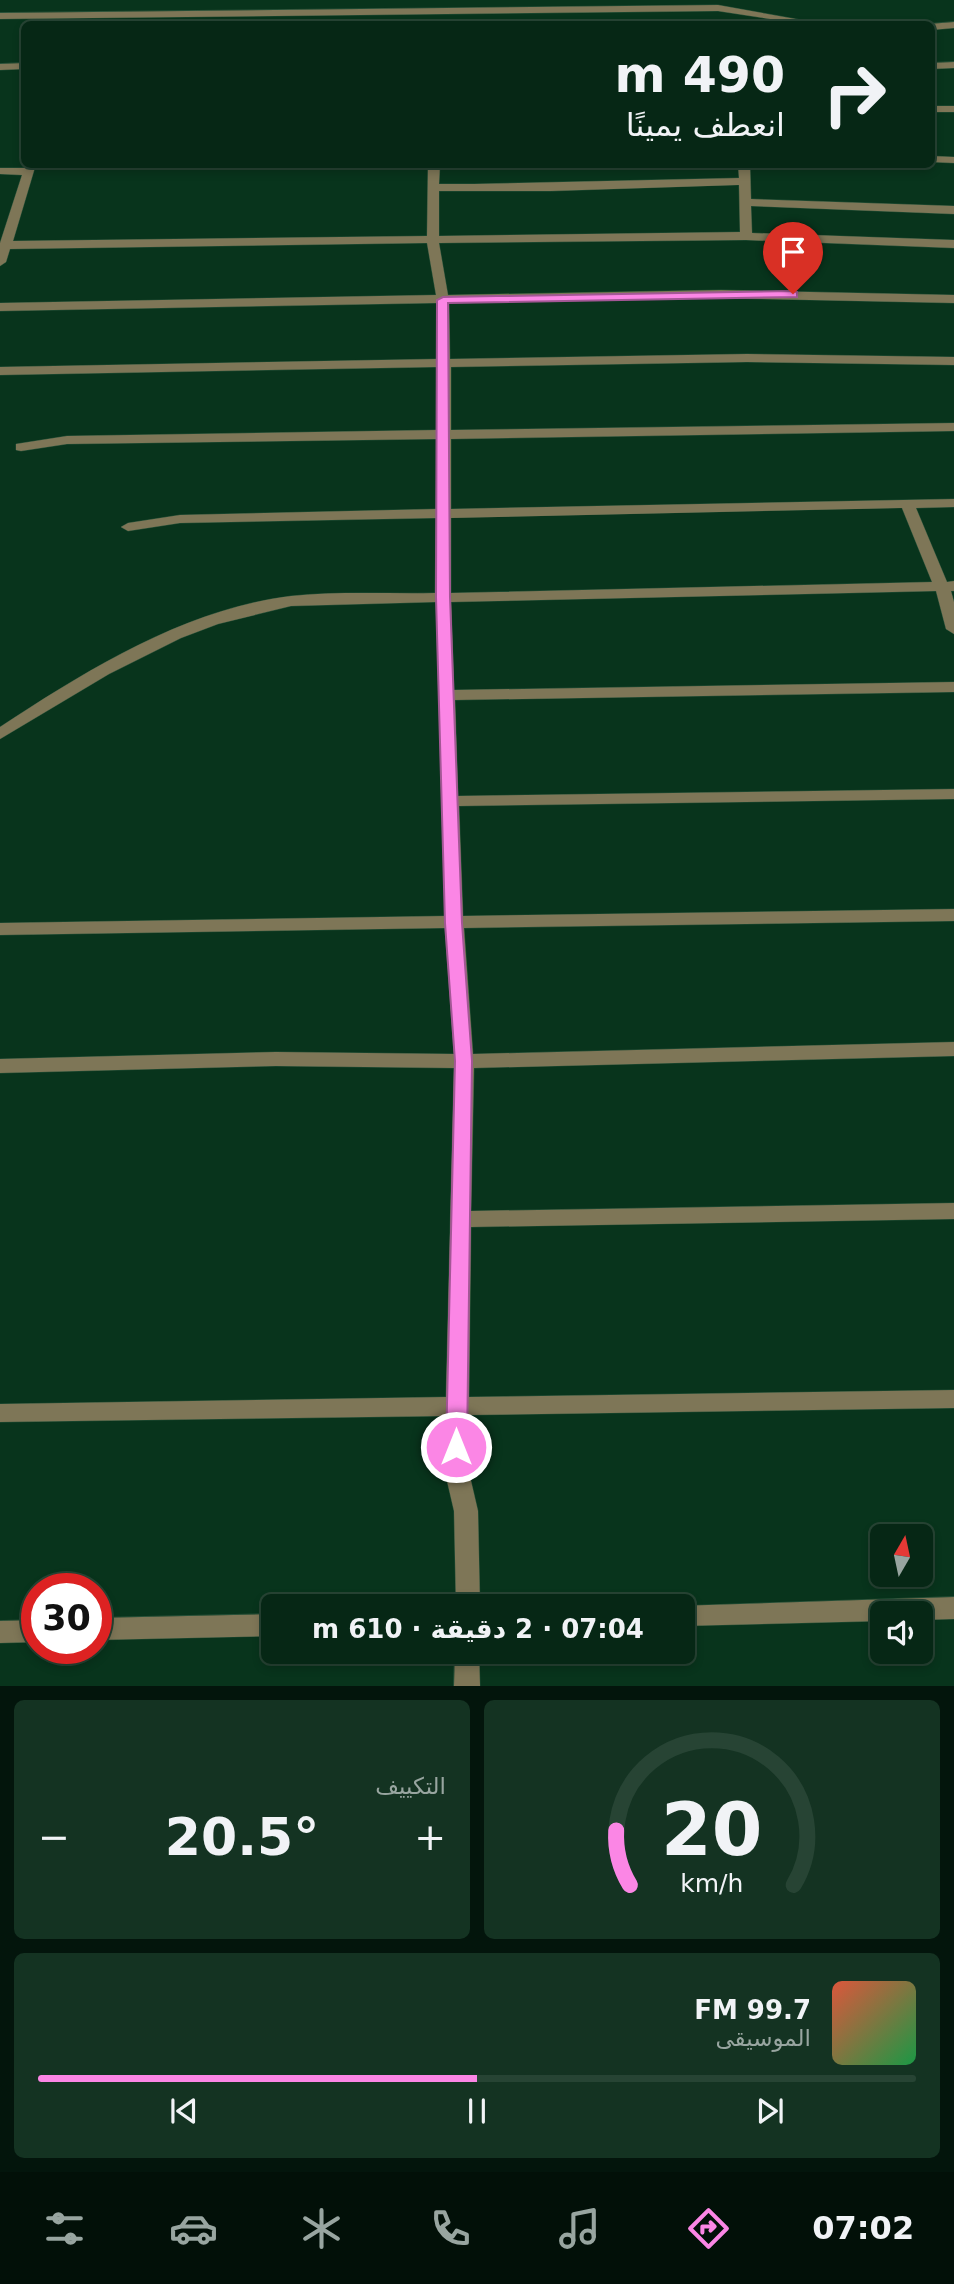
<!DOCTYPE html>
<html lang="ar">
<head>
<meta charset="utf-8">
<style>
	:root { --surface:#062715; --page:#143322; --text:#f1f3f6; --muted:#98a5a0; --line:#274434; --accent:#fb86e5 }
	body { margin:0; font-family:"DejaVu Sans","Noto Naskh Arabic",sans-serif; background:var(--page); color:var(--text); direction:rtl; height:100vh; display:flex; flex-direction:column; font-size:26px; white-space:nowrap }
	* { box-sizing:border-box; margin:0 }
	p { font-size:23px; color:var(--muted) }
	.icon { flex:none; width:38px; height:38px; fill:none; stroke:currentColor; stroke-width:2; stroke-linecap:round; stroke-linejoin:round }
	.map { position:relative; height:1686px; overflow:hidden; direction:ltr }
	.sheet { display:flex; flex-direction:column; gap:14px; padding:14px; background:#03150c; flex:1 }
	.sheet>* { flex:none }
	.guide { position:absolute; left:21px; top:21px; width:914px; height:147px; border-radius:10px; box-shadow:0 4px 10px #0003,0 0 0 2px var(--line); direction:rtl; background:#062715; color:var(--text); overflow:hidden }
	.needle { width:46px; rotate:9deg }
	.fabs { position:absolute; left:870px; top:1524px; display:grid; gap:14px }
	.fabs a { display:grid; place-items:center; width:63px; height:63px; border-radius:10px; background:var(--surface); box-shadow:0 4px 10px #0003,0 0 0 2px var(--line); font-size:35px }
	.speed { position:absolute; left:21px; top:1573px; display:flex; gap:14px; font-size:35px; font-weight:700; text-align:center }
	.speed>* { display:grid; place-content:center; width:91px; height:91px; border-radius:50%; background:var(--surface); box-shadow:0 4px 10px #0003,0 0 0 2px var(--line); line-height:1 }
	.speed .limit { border:10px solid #d22; background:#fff; color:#111 }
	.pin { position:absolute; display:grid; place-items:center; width:60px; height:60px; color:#fff; margin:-72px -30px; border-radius:50% 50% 50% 0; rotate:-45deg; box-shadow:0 0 7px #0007 }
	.pin .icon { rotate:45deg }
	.me { position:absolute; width:77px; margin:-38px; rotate:0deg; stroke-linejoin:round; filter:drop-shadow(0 0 5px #0008) }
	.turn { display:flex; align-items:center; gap:24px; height:147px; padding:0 35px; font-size:32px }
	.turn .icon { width:91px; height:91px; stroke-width:2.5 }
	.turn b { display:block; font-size:49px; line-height:60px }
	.big { font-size:52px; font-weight:700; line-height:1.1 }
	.sheet .widget { flex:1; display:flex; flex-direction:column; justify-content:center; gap:10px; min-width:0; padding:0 24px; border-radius:10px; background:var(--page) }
	.sheet .dial { align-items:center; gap:0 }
	.dial svg { height:182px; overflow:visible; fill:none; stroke:var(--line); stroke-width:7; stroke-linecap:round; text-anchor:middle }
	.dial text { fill:var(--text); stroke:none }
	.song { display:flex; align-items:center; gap:21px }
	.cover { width:84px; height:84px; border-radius:10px; background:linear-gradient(135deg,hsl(10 70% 55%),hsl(140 70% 35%)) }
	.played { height:7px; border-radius:4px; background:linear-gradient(90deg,var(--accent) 50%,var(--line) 50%) }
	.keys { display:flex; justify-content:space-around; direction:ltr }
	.heat { display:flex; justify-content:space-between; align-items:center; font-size:38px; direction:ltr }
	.sheet .tiles { flex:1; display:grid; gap:14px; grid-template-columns:1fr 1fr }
	.widget:last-child { grid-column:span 2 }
	.trip { position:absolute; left:261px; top:1594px; width:434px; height:70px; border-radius:10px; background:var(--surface); box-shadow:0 4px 10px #0003,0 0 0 2px var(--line); font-weight:700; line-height:70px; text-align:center; direction:rtl }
	.tabs { display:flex; height:112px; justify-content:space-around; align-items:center; background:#021008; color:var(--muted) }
	.tabs .icon { width:49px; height:49px }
	.tabs .active { color:var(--accent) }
	.tabs b { font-size:32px; color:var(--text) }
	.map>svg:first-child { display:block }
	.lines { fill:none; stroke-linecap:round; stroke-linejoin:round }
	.minor-casing { stroke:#275139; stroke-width:1 }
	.minor { fill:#7e7657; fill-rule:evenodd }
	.route { fill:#fb86e5; stroke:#a35795; stroke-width:2 }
</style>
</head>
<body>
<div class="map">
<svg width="954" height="1686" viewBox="0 0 954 1686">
	<rect width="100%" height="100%" fill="#08341c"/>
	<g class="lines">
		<defs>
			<g id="minor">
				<path d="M718,5L824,24H803L718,11L0,19V13Z"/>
				<path d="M954,22V28L931,30L929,24Z"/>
				<path d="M954,62V68L931,69V63Z"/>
				<path d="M24,63V69L0,70V64Z"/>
				<rect x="931" y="106" width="23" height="6"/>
				<path d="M931,156L954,157V163L931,162Z"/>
				<path d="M25,164H36L13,241L427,236L428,164H440L439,184H474L739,178L738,164H750L751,199L954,206V214L751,206L752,233L954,240V248L746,240L439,243L448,295L721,290L954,295V303L721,298L449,303L450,359L747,354L954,357V365L747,362L451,367V430L954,423V431L451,439V509L954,499V507L916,508L947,582L954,581V591H951L954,602V634L946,629L936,591L451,602L454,690L954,682V692L455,700L458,796L954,789V799L459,806L463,916L954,909V921L464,928L473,1054L954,1042V1056L474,1068L471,1211L954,1203V1219L471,1227L469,1397L954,1390V1408L468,1415V1468L478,1511L480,1606H456L454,1511L444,1468L446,1416L0,1422V1404L446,1397L454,1068L276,1066L0,1073V1059L276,1052L454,1054L445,928L0,935V923L445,916L436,602L291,606L218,624L181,638L109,674L0,739V727C87,670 185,609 291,596C338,591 388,594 435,593L436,518L180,523L128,531L121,527L128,523L180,515L436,509L437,439L67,444L21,451L16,450V444L67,436L437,430V367L0,375V367L437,359V303L0,311V303L436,295L427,243L10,249L6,262L0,266V243L22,175L0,174V168H24ZM739,185L740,232L439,236V191H551ZM902,508L932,582L451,593V518Z"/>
				<path d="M954,1597V1619L920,1620V1614H882V1621L682,1626V1606H676Z"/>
				<path d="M273,1614V1636L96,1640V1618Z"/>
				<path d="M37,1620V1642L0,1643V1621Z"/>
				<path d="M455,1652H479L480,1686H454Z"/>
			</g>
		</defs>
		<!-- minor casing -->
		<use href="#minor" class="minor-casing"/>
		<!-- minor -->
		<use href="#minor" class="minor"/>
	</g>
	<!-- route -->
	<path class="route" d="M793,291L797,292V297L448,303L450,597L462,923L472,1061L467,1447L464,1453L456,1455L449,1453L446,1447L455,1061L445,923L436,597L437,300L443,297Z"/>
</svg>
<div class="fabs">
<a><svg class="needle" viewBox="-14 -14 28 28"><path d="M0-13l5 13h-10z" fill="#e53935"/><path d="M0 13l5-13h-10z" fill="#98a5a0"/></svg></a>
<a><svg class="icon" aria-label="sound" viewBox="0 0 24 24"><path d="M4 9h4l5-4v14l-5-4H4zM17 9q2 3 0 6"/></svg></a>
</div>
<div class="speed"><div class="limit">30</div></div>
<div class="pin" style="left:793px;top:294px;background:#d93025"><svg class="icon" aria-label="arrive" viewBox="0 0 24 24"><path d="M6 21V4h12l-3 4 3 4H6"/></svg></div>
<svg class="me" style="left:456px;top:1447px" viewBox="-20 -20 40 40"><circle r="17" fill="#fb86e5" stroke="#fff" stroke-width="3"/><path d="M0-11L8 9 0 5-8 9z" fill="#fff"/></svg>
<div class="trip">07:04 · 2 دقيقة · 610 m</div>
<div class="guide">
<div class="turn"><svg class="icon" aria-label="right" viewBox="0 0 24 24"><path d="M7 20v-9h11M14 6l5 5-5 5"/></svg><div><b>490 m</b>انعطف يمينًا</div></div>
</div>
</div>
<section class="sheet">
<div class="tiles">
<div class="widget dial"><svg viewBox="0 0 100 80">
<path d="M14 69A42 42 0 1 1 86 69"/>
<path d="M14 69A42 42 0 0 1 8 45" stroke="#fb86e5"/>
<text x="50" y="56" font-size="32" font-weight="700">20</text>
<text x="50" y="72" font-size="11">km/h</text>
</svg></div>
<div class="widget"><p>التكييف</p>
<div class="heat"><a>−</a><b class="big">20.5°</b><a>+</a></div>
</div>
<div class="widget">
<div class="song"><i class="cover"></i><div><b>99.7 FM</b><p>الموسيقى</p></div></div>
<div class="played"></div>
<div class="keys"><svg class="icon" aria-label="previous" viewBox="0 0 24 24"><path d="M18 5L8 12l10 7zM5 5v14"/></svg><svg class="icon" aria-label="pause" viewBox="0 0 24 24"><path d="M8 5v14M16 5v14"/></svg><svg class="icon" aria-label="next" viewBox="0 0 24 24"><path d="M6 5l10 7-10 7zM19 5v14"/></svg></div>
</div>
</div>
</section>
<nav class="tabs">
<b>07:02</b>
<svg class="icon active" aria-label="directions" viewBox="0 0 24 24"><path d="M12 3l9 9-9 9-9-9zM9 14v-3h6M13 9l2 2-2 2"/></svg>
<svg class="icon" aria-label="music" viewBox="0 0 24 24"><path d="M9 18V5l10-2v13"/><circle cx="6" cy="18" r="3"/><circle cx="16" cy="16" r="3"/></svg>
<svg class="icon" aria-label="phone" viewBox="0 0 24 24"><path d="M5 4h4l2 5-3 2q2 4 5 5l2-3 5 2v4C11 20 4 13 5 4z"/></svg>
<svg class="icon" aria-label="climate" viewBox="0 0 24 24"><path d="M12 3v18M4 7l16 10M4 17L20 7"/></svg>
<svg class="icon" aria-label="car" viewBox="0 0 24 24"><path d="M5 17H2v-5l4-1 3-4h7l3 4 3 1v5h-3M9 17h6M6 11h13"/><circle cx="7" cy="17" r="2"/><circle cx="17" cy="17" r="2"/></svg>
<svg class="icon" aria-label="filters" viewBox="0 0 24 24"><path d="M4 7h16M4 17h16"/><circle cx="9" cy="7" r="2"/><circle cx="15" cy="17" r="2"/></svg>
</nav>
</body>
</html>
